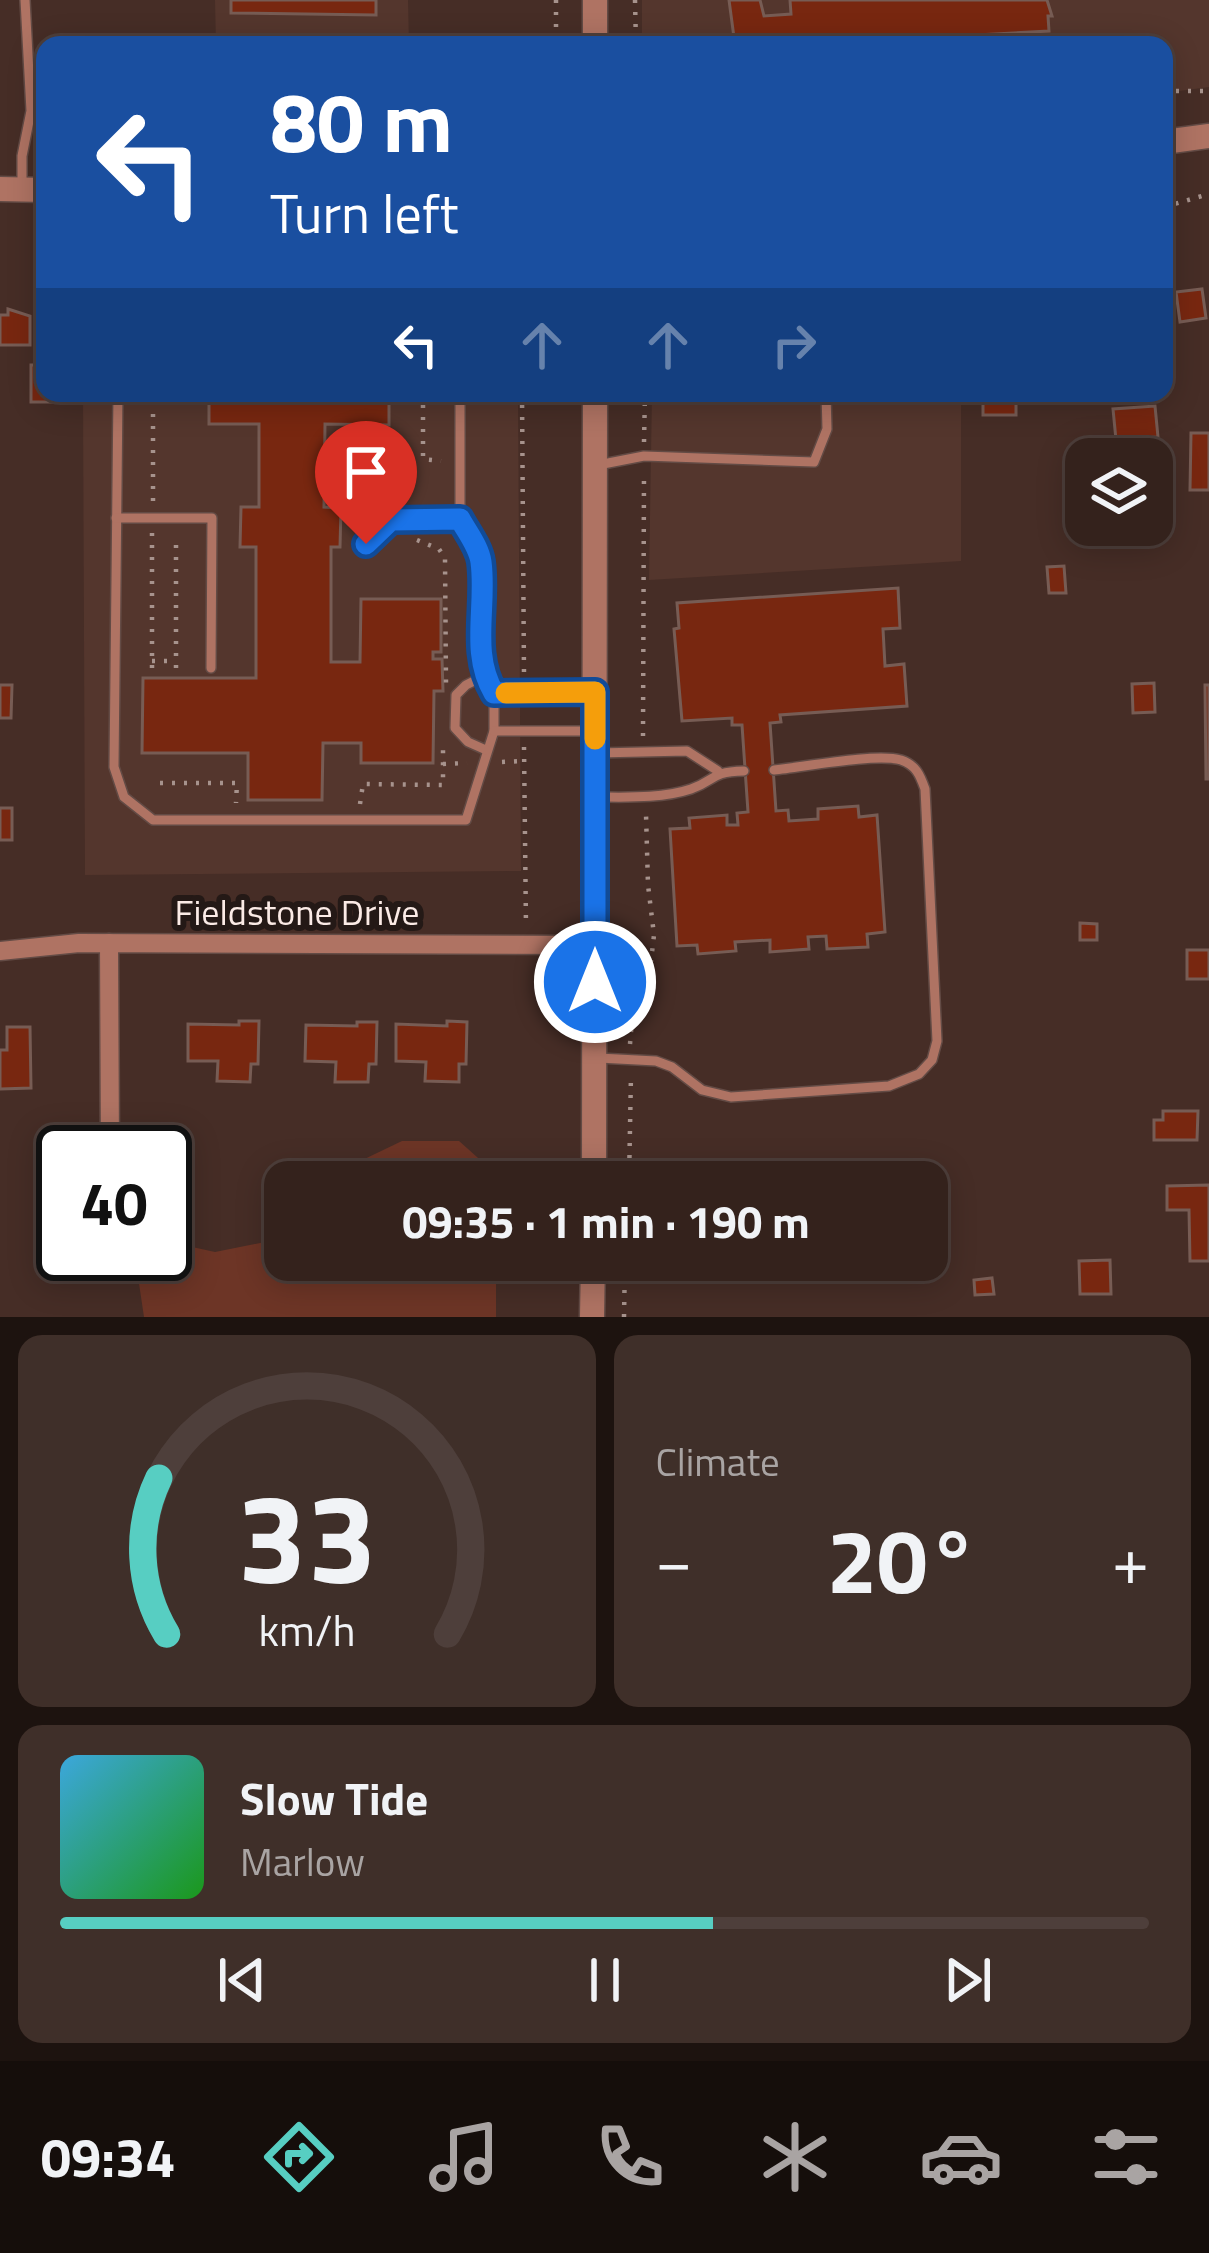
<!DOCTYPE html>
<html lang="en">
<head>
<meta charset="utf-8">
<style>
	:root { --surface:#34221c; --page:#3f2f29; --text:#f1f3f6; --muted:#a9a4a3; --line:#4e3f3b; --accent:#57cec2 }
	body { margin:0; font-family:"Titillium Web",sans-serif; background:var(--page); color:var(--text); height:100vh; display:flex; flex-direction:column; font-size:45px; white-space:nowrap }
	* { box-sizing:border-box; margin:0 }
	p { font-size:39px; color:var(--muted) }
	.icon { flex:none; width:66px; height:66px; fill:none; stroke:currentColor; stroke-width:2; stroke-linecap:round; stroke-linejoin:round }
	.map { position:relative; height:1317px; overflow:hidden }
	.sheet { display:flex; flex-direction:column; gap:18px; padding:18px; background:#1d130f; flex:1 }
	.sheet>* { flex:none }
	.top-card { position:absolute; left:36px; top:36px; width:1137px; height:366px; border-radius:24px; box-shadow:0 6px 30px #0003,0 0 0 3px var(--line); background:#1a4fa0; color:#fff; overflow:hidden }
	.controls { position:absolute; left:1065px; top:438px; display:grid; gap:24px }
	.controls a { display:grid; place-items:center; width:108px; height:108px; border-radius:24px; background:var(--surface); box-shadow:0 6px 30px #0003,0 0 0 3px var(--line); font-size:60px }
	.speed { position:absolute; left:36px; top:1125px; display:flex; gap:24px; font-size:60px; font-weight:700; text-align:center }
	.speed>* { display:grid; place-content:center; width:156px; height:156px; border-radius:50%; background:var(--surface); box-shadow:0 6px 30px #0003,0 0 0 3px var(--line); line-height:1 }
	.speed .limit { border:6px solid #111; border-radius:18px; background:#fff; color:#111 }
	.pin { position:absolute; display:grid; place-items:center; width:102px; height:102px; color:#fff; margin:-123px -51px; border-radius:50% 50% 50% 0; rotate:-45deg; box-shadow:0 0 12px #0007 }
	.pin .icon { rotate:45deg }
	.me { position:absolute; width:132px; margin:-66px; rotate:0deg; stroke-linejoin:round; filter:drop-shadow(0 0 9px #0008) }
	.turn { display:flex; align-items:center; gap:42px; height:252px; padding:0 36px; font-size:54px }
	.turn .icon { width:156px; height:156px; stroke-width:2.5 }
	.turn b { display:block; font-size:84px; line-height:102px }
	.lanes { display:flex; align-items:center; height:114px; padding:0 36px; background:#0003; justify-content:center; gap:60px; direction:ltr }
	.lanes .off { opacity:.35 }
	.big { font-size:90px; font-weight:700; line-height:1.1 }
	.sheet .widget { flex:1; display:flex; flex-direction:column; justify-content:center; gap:18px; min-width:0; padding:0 42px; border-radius:24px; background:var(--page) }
	.sheet .dial { align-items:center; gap:0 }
	.dial svg { height:312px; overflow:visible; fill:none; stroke:var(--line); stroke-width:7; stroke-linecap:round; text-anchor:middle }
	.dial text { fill:var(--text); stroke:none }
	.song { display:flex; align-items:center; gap:36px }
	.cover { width:144px; height:144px; border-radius:18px; background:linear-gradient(135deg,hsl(200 70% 55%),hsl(120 70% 35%)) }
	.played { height:12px; border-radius:6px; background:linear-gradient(90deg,var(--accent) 60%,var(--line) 60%) }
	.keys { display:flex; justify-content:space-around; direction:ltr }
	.heat { display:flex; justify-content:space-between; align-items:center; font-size:66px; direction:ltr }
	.sheet .tiles { flex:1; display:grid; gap:18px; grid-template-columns:1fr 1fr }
	.widget:last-child { grid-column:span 2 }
	.trip { position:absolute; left:264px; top:1161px; width:684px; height:120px; border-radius:24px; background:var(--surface); box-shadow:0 6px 30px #0003,0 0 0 3px var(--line); font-weight:700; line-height:120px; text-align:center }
	.tab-bar { display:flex; height:192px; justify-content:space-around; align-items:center; background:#150e0b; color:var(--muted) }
	.tab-bar .icon { width:84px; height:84px }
	.tab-bar .active { color:var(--accent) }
	.tab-bar b { font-size:54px; color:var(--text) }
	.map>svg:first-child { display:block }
	.built { fill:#54362d }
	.green { fill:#6d3526 }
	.building { fill:#782710; stroke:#775c54; stroke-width:3 }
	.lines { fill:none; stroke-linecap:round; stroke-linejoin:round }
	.service-casing { stroke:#634b45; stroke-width:12 }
	.minor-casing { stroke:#634b45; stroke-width:21 }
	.tertiary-casing { stroke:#634b45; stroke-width:27 }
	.path { stroke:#a7938d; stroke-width:4.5; stroke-dasharray:3 9; stroke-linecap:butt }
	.service { stroke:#af7363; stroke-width:9 }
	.minor { stroke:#af7363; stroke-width:18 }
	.tertiary { stroke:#af7363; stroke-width:24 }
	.route-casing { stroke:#114b97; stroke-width:30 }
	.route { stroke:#1a73e8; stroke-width:21 }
	.slow { stroke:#f59e0b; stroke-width:21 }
	.labels { text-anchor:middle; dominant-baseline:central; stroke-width:12; stroke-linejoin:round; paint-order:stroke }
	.street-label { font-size:36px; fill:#fbebe6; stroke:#241916 }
</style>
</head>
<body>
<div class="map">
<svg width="1209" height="1317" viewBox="0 0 1209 1317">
	<rect width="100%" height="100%" fill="#462d26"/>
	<!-- built -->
	<g class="built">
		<path d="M215,0H408L409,45H216Z"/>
		<path d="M642,0H1209V87L1164,93V45H642Z"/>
		<path d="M83,393H518L521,871L85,875Z"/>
		<path d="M652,393H961V561L649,580Z"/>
	</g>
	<!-- green -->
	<g class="green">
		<path d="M402,1141H459L505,1182H340L352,1165Z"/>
		<path d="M285,1238V1260H501L496,1282V1317H144L137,1270L151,1254H165V1241L215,1252Z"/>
	</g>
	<!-- building -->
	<g class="building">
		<path d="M231,0H376V15L231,13Z"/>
		<path d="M729,0H760L764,16L791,14L790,0H1047L1052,16H1048L1049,31L978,35L979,45H963L962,36L956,37V45H735Z"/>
		<path d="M1202,289L1206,318L1180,322L1176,292Z"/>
		<path d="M8,309L30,316V345H0V315H8Z"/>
		<path d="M31,365H45V393H56V402H31Z"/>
		<path d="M209,393H389V425L325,424L324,507L341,508L340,547H331V662H360L361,599H441V652H433V659H442L443,691H434L433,763H361V743H323L322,800H248V753H142L143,678H256V547H240L241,507H259V424H209Z"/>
		<rect x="983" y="393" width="33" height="22"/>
		<path d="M1155,406L1158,437L1116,440L1113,409Z"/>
		<path d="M1191,433H1209V490H1190Z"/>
		<path d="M1064,566L1066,593H1049L1047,567Z"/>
		<path d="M898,588L900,628L883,629L885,666L904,664L907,706L780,715L781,722L770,723L776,811L788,810L789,821L818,819V809L858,806L859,817L877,815L885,932L867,934L868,947L827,949L826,936L808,937L809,949L770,952V940L735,942L736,951L698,954L697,945L677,946L670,829L690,828L689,818L727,815V825H738L737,813L748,812L742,725H732V718L682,721L674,629L679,628L677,603Z"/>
		<path d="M1154,683L1155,712L1133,713L1132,684Z"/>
		<path d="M0,685H12L11,718H0Z"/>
		<path d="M1205,685H1209V779H1206Z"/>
		<rect x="0" y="808" width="12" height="32"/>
		<path d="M1080,923L1097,924V940H1080Z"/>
		<rect x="1187" y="950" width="22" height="29"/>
		<path d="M239,1021H259L258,1064H251L250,1082L217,1081L218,1061H188V1024L239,1025Z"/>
		<path d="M447,1021L467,1022L466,1064H459V1082L425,1081L426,1062L396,1061V1024L447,1026Z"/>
		<path d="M357,1022H377L376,1064H369L368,1082H335L336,1062L305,1061L306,1025L357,1026Z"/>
		<path d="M7,1027H30L31,1088L0,1089V1050H7Z"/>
		<path d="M1163,1111H1198L1197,1140H1154V1120H1163Z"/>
		<rect x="744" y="1173" width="33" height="9"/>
		<path d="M1209,1185V1261H1190L1189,1210H1167V1186Z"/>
		<path d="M733,1260H765L764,1276H733Z"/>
		<path d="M1110,1260L1111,1294H1080L1079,1261Z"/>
		<path d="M992,1278L994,1294L975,1295L974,1280Z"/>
	</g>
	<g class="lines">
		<defs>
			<g id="service">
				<path d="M235,45H373"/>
				<path d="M22,184V156L31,111L25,0"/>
				<path d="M118,393L114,767L124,797L153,820H466L494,731V693L484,676L481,652V558L460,519V393"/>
				<path d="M598,465L644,456L814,462L827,429L826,393"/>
				<path d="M116,518H212L211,668"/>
				<path d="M366,544L391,520L460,519"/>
				<path d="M484,676L466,685L456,695L455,728L468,742L486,750"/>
				<path d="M494,693L590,692"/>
				<path d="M494,731H591"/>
				<path d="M597,753L687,751L718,771"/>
				<path d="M595,797C625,797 661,799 691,789C717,780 709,772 744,771"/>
				<path d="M599,1058L656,1061L672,1067L702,1090L731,1097L889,1086L919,1074L932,1060L937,1041L925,789C920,775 916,765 901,760C875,753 804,767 774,770"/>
			</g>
			<g id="minor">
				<path d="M109,943L110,1152"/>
				<path d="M0,951L79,943L595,945"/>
			</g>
			<g id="tertiary">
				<path d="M595,0V45"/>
				<path d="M1164,142L1209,136"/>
				<path d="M0,189L45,190"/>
				<path d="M594,1182L595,393"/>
				<path d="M592,1317L593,1260"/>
			</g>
		</defs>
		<!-- service casing -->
		<use href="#service" class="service-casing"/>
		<!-- minor casing -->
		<use href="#minor" class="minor-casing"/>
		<!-- tertiary casing -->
		<use href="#tertiary" class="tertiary-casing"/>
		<!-- path -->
		<g class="path">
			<path d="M556,0V45"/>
			<path d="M635,0L636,45"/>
			<path d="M1164,91H1209"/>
			<path d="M1164,207L1209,194"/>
			<path d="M423,393V459L441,461"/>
			<path d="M522,393L524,675"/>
			<path d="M644,442L645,393"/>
			<path d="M153,501V393"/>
			<path d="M417,540L439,549L445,558L446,683"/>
			<path d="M176,545V671"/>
			<path d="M152,661H176"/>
			<path d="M152,668V533"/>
			<path d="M643,736L644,472"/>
			<path d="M524,747L526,927"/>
			<path d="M502,762L524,761"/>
			<path d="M443,764L467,763"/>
			<path d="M160,783H237L236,803"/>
			<path d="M360,804L363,784L443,785V743"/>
			<path d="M630,1044L632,1020L651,961L654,935L648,885L646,814"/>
			<path d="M629,1182L631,1074"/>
			<path d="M624,1317L625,1260"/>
		</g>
		<!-- service -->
		<use href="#service" class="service"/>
		<!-- minor -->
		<use href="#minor" class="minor"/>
		<!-- tertiary -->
		<use href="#tertiary" class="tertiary"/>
	</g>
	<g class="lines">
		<defs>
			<path id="route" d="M366,544L391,520L460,519C467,532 479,547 481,562C487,606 470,653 494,693L595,692V982"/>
		</defs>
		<!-- route casing -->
		<use href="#route" class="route-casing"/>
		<!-- route -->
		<use href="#route" class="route"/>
		<!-- slow -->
		<path class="slow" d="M506,693L595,692V739"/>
	</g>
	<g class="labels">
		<!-- street labels -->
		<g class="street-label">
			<text x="297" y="911">Fieldstone Drive</text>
		</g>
	</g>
</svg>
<div class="controls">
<a><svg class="icon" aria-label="layers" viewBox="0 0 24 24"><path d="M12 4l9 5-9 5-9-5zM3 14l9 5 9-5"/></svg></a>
</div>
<div class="speed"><div class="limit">40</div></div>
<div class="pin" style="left:366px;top:544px;background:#d93025"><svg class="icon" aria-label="arrive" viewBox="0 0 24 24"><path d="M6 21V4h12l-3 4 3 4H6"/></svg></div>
<svg class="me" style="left:595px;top:982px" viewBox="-20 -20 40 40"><circle r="17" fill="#1a73e8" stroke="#fff" stroke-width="3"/><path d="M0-11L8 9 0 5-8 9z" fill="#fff"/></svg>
<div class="trip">09:35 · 1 min · 190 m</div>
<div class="top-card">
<div class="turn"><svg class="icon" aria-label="left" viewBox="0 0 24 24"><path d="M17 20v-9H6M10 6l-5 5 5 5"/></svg><div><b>80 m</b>Turn left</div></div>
<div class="lanes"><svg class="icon" aria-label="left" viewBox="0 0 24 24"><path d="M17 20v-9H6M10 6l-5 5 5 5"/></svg><svg class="icon off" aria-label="ahead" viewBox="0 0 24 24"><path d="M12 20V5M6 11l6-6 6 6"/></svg><svg class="icon off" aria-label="ahead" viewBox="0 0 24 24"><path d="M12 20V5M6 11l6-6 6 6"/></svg><svg class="icon off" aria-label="right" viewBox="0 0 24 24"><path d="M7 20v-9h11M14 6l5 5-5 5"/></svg></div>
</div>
</div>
<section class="sheet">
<div class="tiles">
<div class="widget dial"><svg viewBox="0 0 100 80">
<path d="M14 69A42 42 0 1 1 86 69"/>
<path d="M14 69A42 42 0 0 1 12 29" stroke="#57cec2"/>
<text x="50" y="56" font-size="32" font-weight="700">33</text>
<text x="50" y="72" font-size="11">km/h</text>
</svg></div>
<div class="widget"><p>Climate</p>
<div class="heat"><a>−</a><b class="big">20°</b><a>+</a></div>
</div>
<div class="widget">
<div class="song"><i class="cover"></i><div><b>Slow Tide</b><p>Marlow</p></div></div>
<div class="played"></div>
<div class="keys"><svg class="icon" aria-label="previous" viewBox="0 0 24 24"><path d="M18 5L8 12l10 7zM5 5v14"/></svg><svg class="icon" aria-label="pause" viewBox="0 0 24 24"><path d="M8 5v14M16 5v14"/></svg><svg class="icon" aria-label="next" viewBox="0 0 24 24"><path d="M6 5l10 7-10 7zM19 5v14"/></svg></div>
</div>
</div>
</section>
<nav class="tab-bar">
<b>09:34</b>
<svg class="icon active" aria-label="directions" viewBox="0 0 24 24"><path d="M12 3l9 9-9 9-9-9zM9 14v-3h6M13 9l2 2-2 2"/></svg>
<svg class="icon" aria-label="music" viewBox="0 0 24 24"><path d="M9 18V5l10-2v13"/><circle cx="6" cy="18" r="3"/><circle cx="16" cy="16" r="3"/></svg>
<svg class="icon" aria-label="phone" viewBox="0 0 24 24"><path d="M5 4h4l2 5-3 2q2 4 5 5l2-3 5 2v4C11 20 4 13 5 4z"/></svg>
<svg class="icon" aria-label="climate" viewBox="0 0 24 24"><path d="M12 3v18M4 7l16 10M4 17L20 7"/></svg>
<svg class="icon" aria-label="car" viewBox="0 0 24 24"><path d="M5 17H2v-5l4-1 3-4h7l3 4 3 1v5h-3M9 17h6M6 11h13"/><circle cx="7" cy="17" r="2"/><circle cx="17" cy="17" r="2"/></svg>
<svg class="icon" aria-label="filters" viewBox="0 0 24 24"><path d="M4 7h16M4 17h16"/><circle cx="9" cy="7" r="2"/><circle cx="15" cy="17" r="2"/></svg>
</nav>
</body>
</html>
